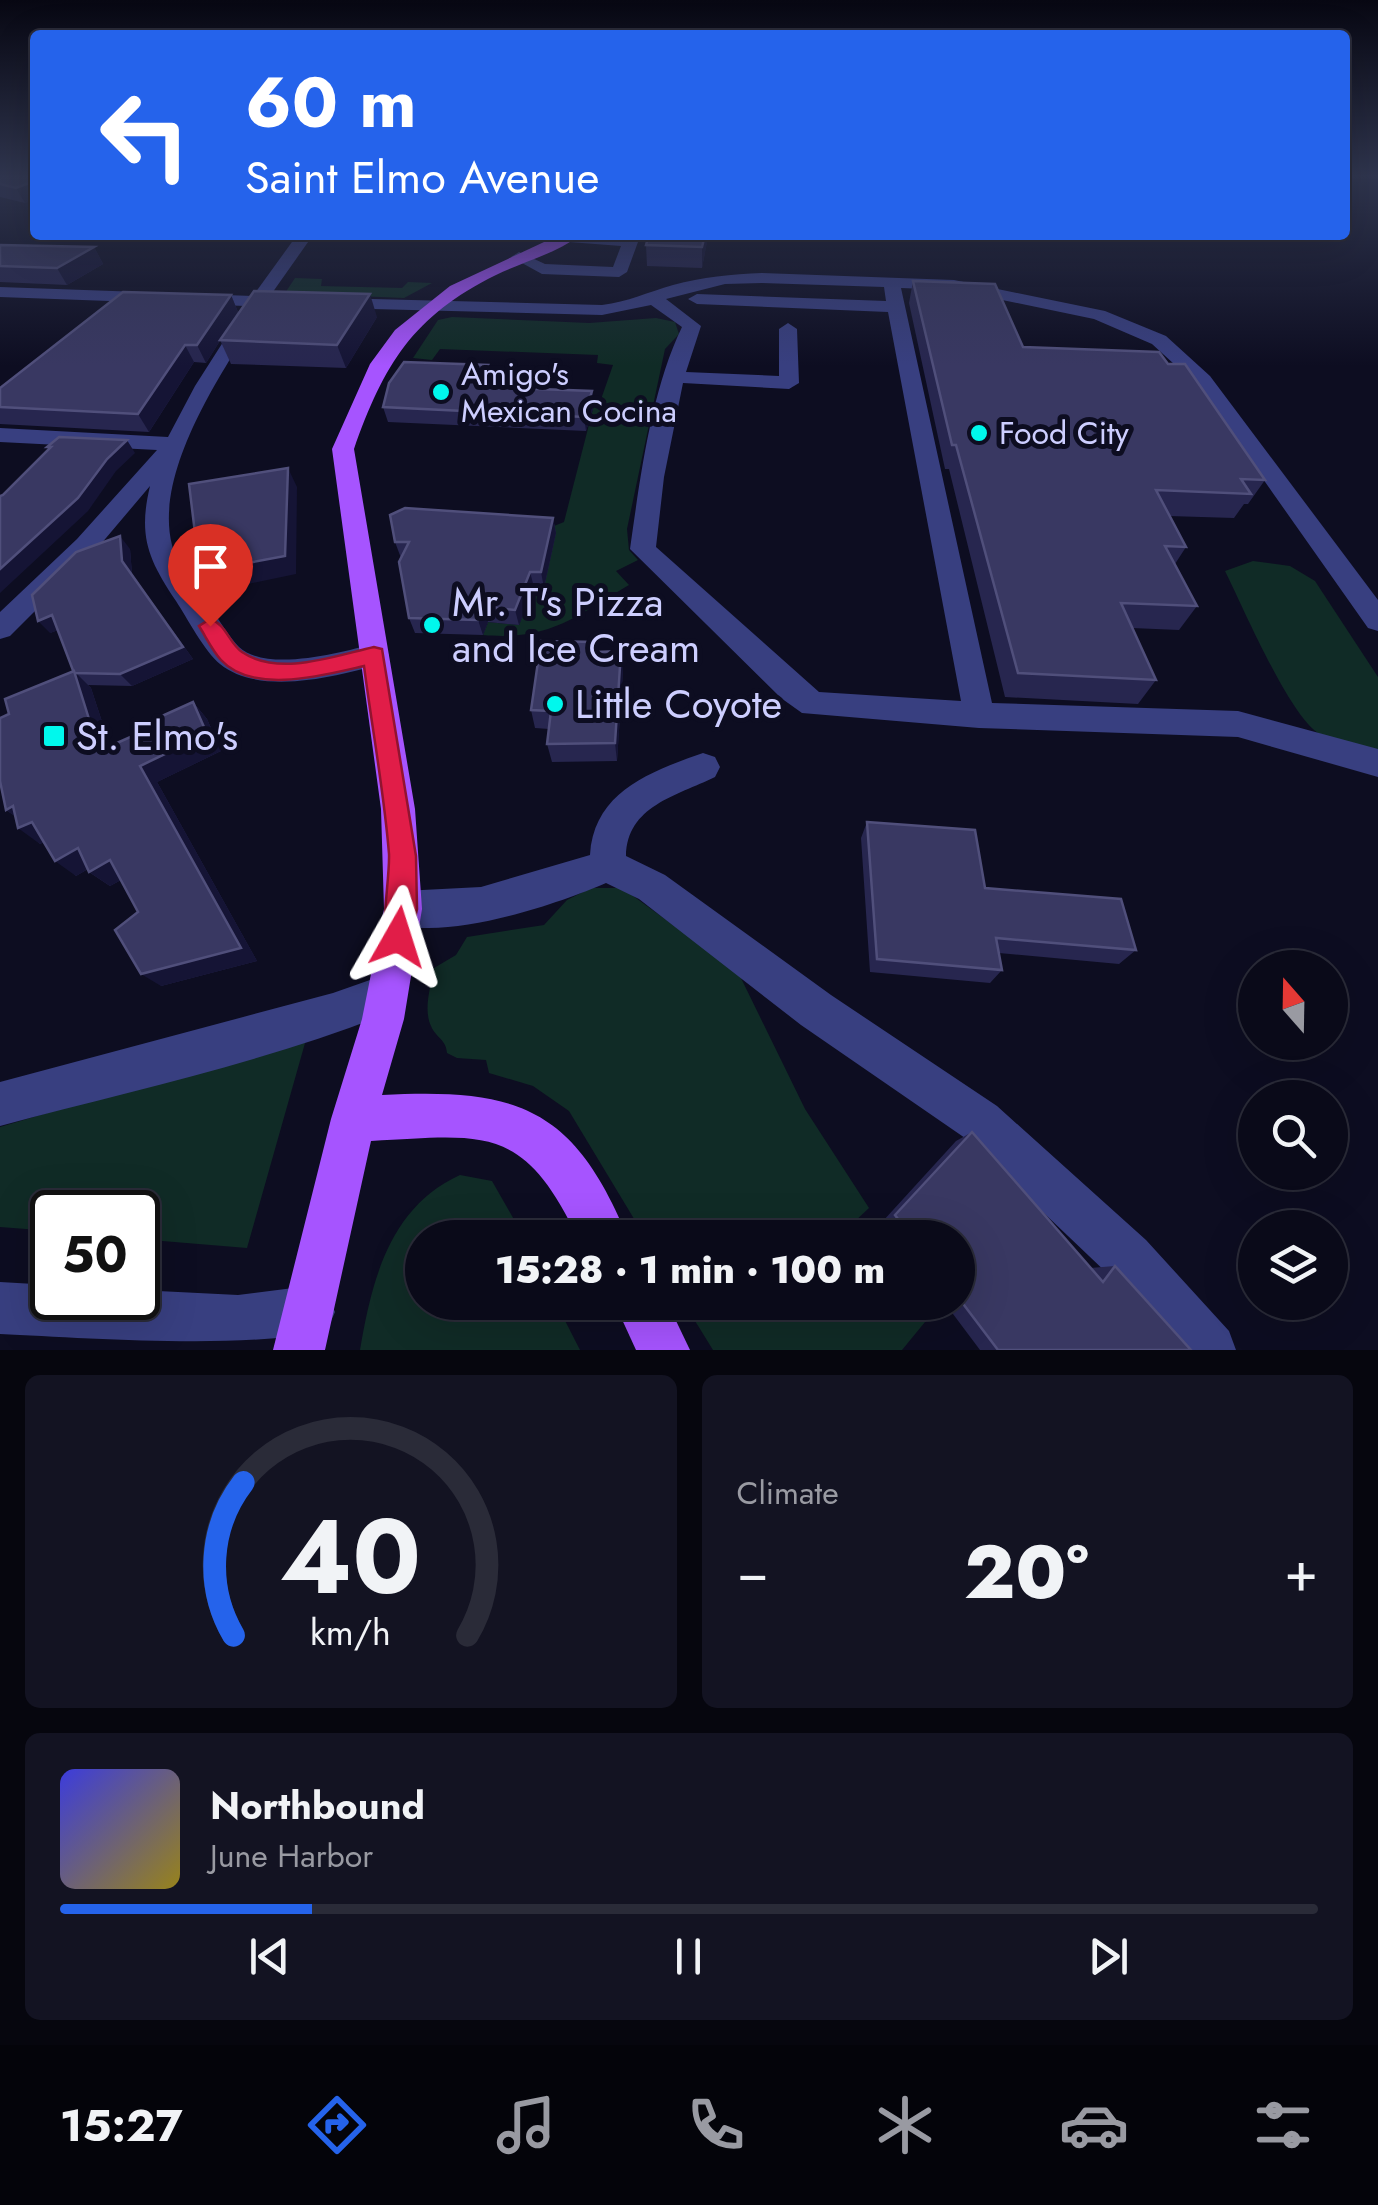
<!DOCTYPE html>
<html lang="en">
<head>
<meta charset="utf-8">
<style>
	:root { --surface:#0a0a19; --page:#131322; --text:#f1f3f6; --muted:#999aa2; --line:#2a2b38; --accent:#2563eb }
	body { margin:0; font-family:Jost,sans-serif; background:var(--page); color:var(--text); height:100vh; display:flex; flex-direction:column; font-size:38px; white-space:nowrap }
	* { box-sizing:border-box; margin:0 }
	p { font-size:32px; color:var(--muted) }
	.icon { flex:none; width:55px; height:55px; fill:none; stroke:currentColor; stroke-width:2; stroke-linecap:round; stroke-linejoin:round }
	.map { position:relative; height:1350px; overflow:hidden }
	.details { display:flex; flex-direction:column; gap:25px; padding:25px; background:#06060e; flex:1 }
	.details>* { flex:none }
	.top-card { position:absolute; left:30px; top:30px; width:1320px; height:210px; border-radius:10px; box-shadow:0 10px 40px #0002,0 0 0 2px var(--line); background:#2563eb; color:#fff; overflow:hidden }
	.needle { width:65px; rotate:340deg }
	.controls { position:absolute; left:1238px; top:950px; display:grid; gap:20px }
	.controls a { display:grid; place-items:center; width:110px; height:110px; border-radius:50%; background:var(--surface); box-shadow:0 10px 40px #0002,0 0 0 2px var(--line); font-size:50px }
	.speed { position:absolute; left:30px; top:1190px; display:flex; gap:20px; font-size:50px; font-weight:700; text-align:center }
	.speed>* { display:grid; place-content:center; width:130px; height:130px; border-radius:50%; background:var(--surface); box-shadow:0 10px 40px #0002,0 0 0 2px var(--line); line-height:1 }
	.speed .limit { border:5px solid #111; border-radius:15px; background:#fff; color:#111 }
	.pin { position:absolute; display:grid; place-items:center; width:85px; height:85px; color:#fff; margin:-102px -42px; border-radius:50% 50% 50% 0; rotate:-45deg; box-shadow:0 0 10px #0007 }
	.pin .icon { rotate:45deg }
	.me { position:absolute; width:110px; margin:-55px; rotate:6deg; stroke-linejoin:round; filter:drop-shadow(0 0 8px #0008) }
	.turn { display:flex; align-items:center; gap:35px; height:210px; padding:0 50px; font-size:45px }
	.turn .icon { width:130px; height:130px; stroke-width:2.5 }
	.turn b { display:block; font-size:70px; line-height:85px }
	.big { font-size:75px; font-weight:800; line-height:1.1 }
	.details .tile { flex:1; display:flex; flex-direction:column; justify-content:center; gap:15px; min-width:0; padding:0 35px; border-radius:15px; background:var(--page) }
	.details .dial { align-items:center; gap:0 }
	.dial svg { height:260px; overflow:visible; fill:none; stroke:var(--line); stroke-width:7; stroke-linecap:round; text-anchor:middle }
	.dial text { fill:var(--text); stroke:none }
	.song { display:flex; align-items:center; gap:30px }
	.cover { width:120px; height:120px; border-radius:15px; background:linear-gradient(135deg,hsl(240 70% 55%),hsl(50 70% 35%)) }
	.played { height:10px; border-radius:5px; background:linear-gradient(90deg,var(--accent) 20%,var(--line) 20%) }
	.keys { display:flex; justify-content:space-around; direction:ltr }
	.heat { display:flex; justify-content:space-between; align-items:center; font-size:55px; direction:ltr }
	.details .tiles { flex:1; display:grid; gap:25px; grid-template-columns:1fr 1fr }
	.tile:last-child { grid-column:span 2 }
	.trip { position:absolute; left:405px; top:1220px; width:570px; height:100px; border-radius:50px; background:var(--surface); box-shadow:0 10px 40px #0002,0 0 0 2px var(--line); font-weight:800; line-height:100px; text-align:center }
	.tabs { display:flex; height:160px; justify-content:space-around; align-items:center; background:#04040a; color:var(--muted) }
	.tabs .icon { width:70px; height:70px }
	.tabs .selected { color:var(--accent) }
	.tabs b { font-size:45px; color:var(--text) }
	.map>svg:first-child { display:block }
	.green { fill:#102b26 }
	.lines { fill:none; stroke-linecap:round; stroke-linejoin:round }
	.minor { fill:#383f80; fill-rule:evenodd }
	.major { fill:#a654ff; fill-rule:evenodd }
	.wall { fill:#27264f }
	.shaded-wall { fill:#151435 }
	.building { fill:#393862; stroke:#504f7b; stroke-width:2.5 }
	.route { fill:#e11d48; stroke:#92132f; stroke-width:2.5 }
	.poi-dot { fill:#00f8ed; stroke:#0d0d21; stroke-width:4 }
	.labels { text-anchor:middle; dominant-baseline:central; stroke-width:10; stroke-linejoin:round; paint-order:stroke }
	.far-poi-label { font-size:32px; fill:#cdceff; stroke:#0d0d21; text-anchor:start }
	.poi-label { font-size:40px; fill:#cdceff; stroke:#0d0d21; text-anchor:start }
</style>
</head>
<body>
<div class="map">
<svg width="1378" height="1350" viewBox="0 0 1378 1350">
	<rect width="100%" height="100%" fill="#0d0d21"/>
	<!-- green -->
	<g class="green">
		<path d="M295,278L322,279L321,286L402,288L408,282L432,283L404,298L285,293Z"/>
		<path d="M452,317L589,323L656,318L675,322L679,334L665,349L627,529L629,550L638,560L616,571L629,585C575,617 549,641 483,635L488,622L519,625L534,587H544L554,526L564,522L594,405H599L613,365L597,363L598,355L440,349L432,360L413,358L438,320Z"/>
		<path d="M1253,561L1290,566L1315,581L1378,677V750C1356,747 1337,746 1318,733C1288,713 1243,607 1225,571Z"/>
		<path d="M591,888H619L629,893L738,972L805,1109L869,1208L852,1224L862,1237H645L569,1111L533,1086L489,1073L486,1060L457,1058L447,1053C446,1039 436,1038 431,1026C423,1009 431,986 434,968L456,955L467,937L544,925L567,900Z"/>
		<path d="M307,1036L247,1248L138,1239V1212H52V1231L0,1227V1127Z"/>
		<path d="M460,1175L492,1181L524,1237L422,1238V1302L556,1303L580,1350H360C372,1279 390,1207 460,1175Z"/>
		<path d="M684,1303H911L925,1322L902,1350H713Z"/>
	</g>
	<g class="lines">
		<!-- minor -->
		<g class="minor">
			<path d="M297,235H313L270,296L287,297L296,302L287,307L264,306C225,367 153,470 172,545C177,569 197,591 212,610C220,621 229,637 239,647C268,673 341,652 374,644L384,647L389,655L384,663C340,676 260,697 220,664C205,652 187,618 176,601C148,559 138,536 150,486L95,551L10,636L0,639V612L77,539L157,450L0,442V428L168,437L195,386L246,306L0,297V287L253,296Z"/>
			<path d="M563,235L630,237L638,242L627,272L619,277L542,274L511,257L519,252L545,264L613,267L621,246L569,242Z"/>
			<path d="M762,273L954,280L1105,311L1166,336L1210,376L1378,600V631L1368,628L1196,384L1152,344L1094,319L954,290L901,288L992,703L1238,711L1378,749V777L1238,737L979,728L802,713L781,698L630,549C640,479 651,391 682,327L651,305L602,315L333,308L324,303L333,298L602,305C628,302 648,292 673,285C702,277 732,274 762,273ZM762,283L884,287L886,301L697,294L688,299L697,304L888,312L961,701L819,692L656,547L664,477L683,383L789,389L799,383L797,329L788,323L779,329V376L686,372L701,326L666,299L725,284Z"/>
			<path d="M703,753L715,757L720,767L715,777C676,796 627,806 626,856L665,875L831,995L997,1106L1146,1240L1229,1331L1236,1350H1175L1110,1276L965,1138L801,1025L639,899L606,883C555,905 443,943 390,922L384,909L390,896L403,891L481,887L590,855C594,792 649,772 703,753Z"/>
			<path d="M387,974L401,980L407,994L401,1008C273,1061 133,1090 0,1126V1082L333,993Z"/>
			<path d="M0,1282L52,1285V1298H138V1290L238,1295L309,1286L327,1294L335,1312L327,1330C250,1350 87,1338 0,1334Z"/>
		</g>
		<!-- major -->
		<g class="major">
			<path d="M559,235H580C558,253 522,262 496,275C413,316 384,364 354,449L415,809L422,909L404,1019L382,1095C518,1088 574,1107 628,1238H578C523,1124 486,1135 371,1141L325,1350H273L331,1119L362,1019L384,909L381,809L332,449L370,364L395,330L450,286Z"/>
			<path d="M614,1302H667L690,1350H636Z"/>
		</g>
	</g>
	<!-- wall -->
	<g class="wall">
		<path d="M0,177H35V199L25,203L0,197Z"/>
		<path d="M708,235L702,268L647,266L646,245Z"/>
		<path d="M0,245L94,247L103,264L67,285L0,282Z"/>
		<path d="M913,281L1023,347L1265,480L1248,504H1244L1234,518L1169,516L1186,547L1175,564L1197,606L1179,630L1132,628L1156,680L1138,704L1005,697L949,469H945L909,303Z"/>
		<path d="M231,295L238,312L206,363L194,362L149,432L0,424V388Z"/>
		<path d="M377,317L346,368L231,364L220,340Z"/>
		<path d="M490,373L521,388L592,391L594,405L586,431L388,422L383,407Z"/>
		<path d="M553,518L556,533L544,588L534,587L519,625L488,622L483,635L415,633L409,618L401,558L395,542Z"/>
		<path d="M130,549L132,574L193,659L132,686L88,685L91,688L110,746L153,727L193,702L207,719L221,751L157,782L257,961L161,986L138,912L121,880L110,886L89,872L88,869L76,876L44,842L40,844L15,816L6,810L9,714L73,671L58,630L50,633Z"/>
		<path d="M598,652L623,670L617,761L552,762L547,744L549,729L535,728L531,710Z"/>
		<path d="M867,822L985,888L1136,950L1119,964L999,953L1002,970L990,983L870,972L861,838Z"/>
		<path d="M972,1132L1090,1268L1115,1266L1191,1350H980L944,1302H958V1238H895L883,1221L956,1141Z"/>
	</g>
	<!-- shaded-wall -->
	<g class="shaded-wall">
		<path d="M35,181V199L25,203L16,188Z"/>
		<path d="M705,235H708V238L702,268V247Z"/>
		<path d="M94,247L103,264L67,285L57,268Z"/>
		<path d="M370,294L377,317L346,368L337,345Z"/>
		<path d="M231,295L238,312L206,363L197,345Z"/>
		<path d="M185,345L194,362L149,432L138,414Z"/>
		<path d="M519,374L521,388H512Z"/>
		<path d="M592,391L594,405L586,431L584,417Z"/>
		<path d="M127,440L135,453L116,471L88,511L0,593V569Z"/>
		<path d="M288,468L297,487L296,574L228,588L216,569Z"/>
		<path d="M553,518L556,533L544,588L541,572Z"/>
		<path d="M120,536L130,549L132,574L193,659L132,686L120,674L122,561Z"/>
		<path d="M530,572L534,587L519,625L515,610Z"/>
		<path d="M483,607L488,622L483,635L478,620Z"/>
		<path d="M52,615L64,628L50,633L38,621Z"/>
		<path d="M621,651L623,670L617,761L615,743Z"/>
		<path d="M74,671L91,688L117,768L99,751Z"/>
		<path d="M193,702L207,719L221,751L157,782L257,961L161,986L141,974L140,766Z"/>
		<path d="M13,806L53,837L40,844L18,828L26,824L6,810Z"/>
		<path d="M78,848L98,863L76,876L55,861Z"/>
		<path d="M110,860L130,875L110,886L89,872Z"/>
	</g>
	<!-- building -->
	<g class="building">
		<path d="M0,177H35V181L16,188L0,184Z"/>
		<path d="M649,235H705L702,247L646,245Z"/>
		<path d="M0,245L94,247L57,268L0,266Z"/>
		<path d="M913,281L995,284L1023,347L1159,352L1168,364H1185L1265,480L1241,479L1251,494L1156,490L1186,547L1165,546L1197,606L1121,603L1156,680L1018,673L956,445H952Z"/>
		<path d="M254,291L370,294L337,345L220,340Z"/>
		<path d="M123,292L231,295L197,345H185L138,414L0,407V388Z"/>
		<path d="M404,362L488,365L484,373L519,374L512,388L592,391L584,417L383,407L389,383Z"/>
		<path d="M59,437L127,440L107,459L78,498L0,569V496L3,495L51,447H47Z"/>
		<path d="M288,468L285,556L216,569L195,533L189,484Z"/>
		<path d="M405,508L553,518L541,572H530L515,610L483,607L478,620L409,618L399,562L409,542H395L390,515Z"/>
		<path d="M120,536L122,561L183,647L120,674L74,673L52,615L38,621L32,595L76,552Z"/>
		<path d="M541,641L597,642L596,652L621,651L615,743L547,744L551,711L531,710Z"/>
		<path d="M74,671L99,751L153,727L151,721L193,702L207,734L140,766L241,948L141,974L115,930L138,912L110,860L89,872L78,848L55,861L32,822L18,828L13,806L6,810L0,781V718L9,714L5,699Z"/>
		<path d="M867,822L975,830L985,888L1121,899L1136,950L996,938L1002,970L877,959Z"/>
		<path d="M972,1132L1103,1282L1115,1266L1191,1350H998L958,1297V1238H912L895,1215Z"/>
	</g>
	<!-- sky -->
	<linearGradient id="sky" x2="0" y2="1"><stop stop-color="#070712"/><stop offset="0.48" stop-color="#2f354e"/><stop offset="1" stop-color="#2f354e" stop-opacity="0"/></linearGradient>
	<rect width="1378" height="366" fill="url(#sky)"/>
	<!-- route -->
	<path class="route" d="M210,619C226,624 229,643 242,652C279,677 334,656 374,647L382,649L416,856L417,909L408,948L398,952L387,948C380,930 390,878 389,854C384,791 372,728 364,666C325,675 253,695 221,660C212,650 206,637 199,626Z"/>
	<!-- markers -->
	<g class="poi-dot">
		<circle cx="441" cy="392" r="10"/>
		<circle cx="979" cy="433" r="10"/>
		<circle cx="432" cy="625" r="10"/>
		<circle cx="555" cy="704" r="10"/>
		<rect x="42" y="724" width="24" height="24" rx="5"/>
	</g>
	<g class="labels">
		<!-- far-poi labels -->
		<g class="far-poi-label">
			<text x="461" y="374">Amigo's<tspan x="461" dy="37">Mexican Cocina</tspan></text>
			<text x="999" y="433">Food City</text>
		</g>
		<!-- poi labels -->
		<g class="poi-label">
			<text x="452" y="602">Mr. T's Pizza<tspan x="452" dy="46">and Ice Cream</tspan></text>
			<text x="575" y="704">Little Coyote</text>
			<text x="76" y="736">St. Elmo's</text>
		</g>
	</g>
</svg>
<div class="controls">
<a><svg class="needle" viewBox="-14 -14 28 28"><path d="M0-13l5 13h-10z" fill="#e53935"/><path d="M0 13l5-13h-10z" fill="#999aa2"/></svg></a>
<a><svg class="icon" aria-label="search" viewBox="0 0 24 24"><circle cx="10" cy="10" r="6"/><path d="M15 15l6 6"/></svg></a>
<a><svg class="icon" aria-label="layers" viewBox="0 0 24 24"><path d="M12 4l9 5-9 5-9-5zM3 14l9 5 9-5"/></svg></a>
</div>
<div class="speed"><div class="limit">50</div></div>
<div class="pin" style="left:210px;top:626px;background:#d93025"><svg class="icon" aria-label="arrive" viewBox="0 0 24 24"><path d="M6 21V4h12l-3 4 3 4H6"/></svg></div>
<svg class="me" style="left:398px;top:937px" viewBox="-20 -20 40 40"><path d="M0-17L14 15 0 8-14 15z" fill="#e11d48" stroke="#fff" stroke-width="4"/></svg>
<div class="trip">15:28 · 1 min · 100 m</div>
<div class="top-card">
<div class="turn"><svg class="icon" aria-label="left" viewBox="0 0 24 24"><path d="M17 20v-9H6M10 6l-5 5 5 5"/></svg><div><b>60 m</b>Saint Elmo Avenue</div></div>
</div>
</div>
<section class="details">
<div class="tiles">
<div class="tile dial"><svg viewBox="0 0 100 80">
<path d="M14 69A42 42 0 1 1 86 69"/>
<path d="M14 69A42 42 0 0 1 17 22" stroke="#2563eb"/>
<text x="50" y="56" font-size="32" font-weight="700">40</text>
<text x="50" y="72" font-size="11">km/h</text>
</svg></div>
<div class="tile"><p>Climate</p>
<div class="heat"><a>−</a><b class="big">20°</b><a>+</a></div>
</div>
<div class="tile">
<div class="song"><i class="cover"></i><div><b>Northbound</b><p>June Harbor</p></div></div>
<div class="played"></div>
<div class="keys"><svg class="icon" aria-label="previous" viewBox="0 0 24 24"><path d="M18 5L8 12l10 7zM5 5v14"/></svg><svg class="icon" aria-label="pause" viewBox="0 0 24 24"><path d="M8 5v14M16 5v14"/></svg><svg class="icon" aria-label="next" viewBox="0 0 24 24"><path d="M6 5l10 7-10 7zM19 5v14"/></svg></div>
</div>
</div>
</section>
<nav class="tabs">
<b>15:27</b>
<svg class="icon selected" aria-label="directions" viewBox="0 0 24 24"><path d="M12 3l9 9-9 9-9-9zM9 14v-3h6M13 9l2 2-2 2"/></svg>
<svg class="icon" aria-label="music" viewBox="0 0 24 24"><path d="M9 18V5l10-2v13"/><circle cx="6" cy="18" r="3"/><circle cx="16" cy="16" r="3"/></svg>
<svg class="icon" aria-label="phone" viewBox="0 0 24 24"><path d="M5 4h4l2 5-3 2q2 4 5 5l2-3 5 2v4C11 20 4 13 5 4z"/></svg>
<svg class="icon" aria-label="climate" viewBox="0 0 24 24"><path d="M12 3v18M4 7l16 10M4 17L20 7"/></svg>
<svg class="icon" aria-label="car" viewBox="0 0 24 24"><path d="M5 17H2v-5l4-1 3-4h7l3 4 3 1v5h-3M9 17h6M6 11h13"/><circle cx="7" cy="17" r="2"/><circle cx="17" cy="17" r="2"/></svg>
<svg class="icon" aria-label="filters" viewBox="0 0 24 24"><path d="M4 7h16M4 17h16"/><circle cx="9" cy="7" r="2"/><circle cx="15" cy="17" r="2"/></svg>
</nav>
</body>
</html>
